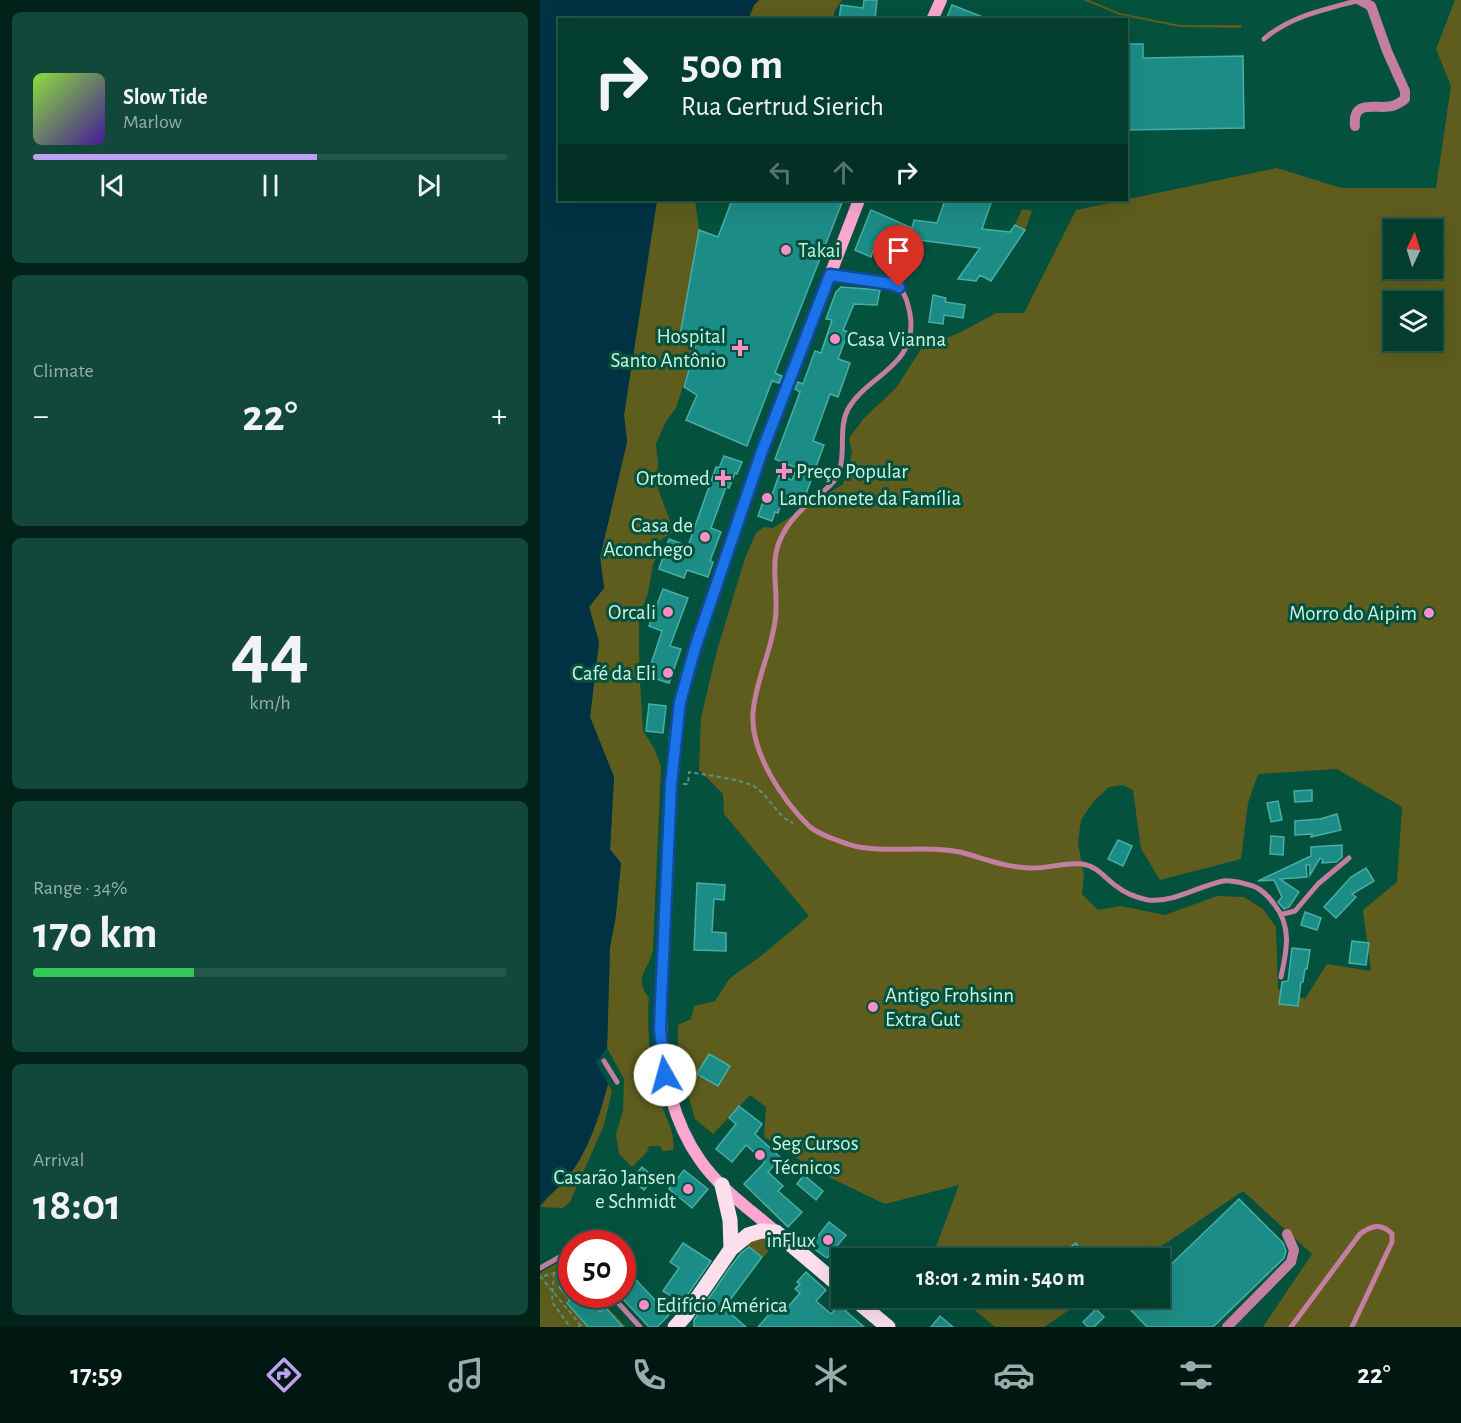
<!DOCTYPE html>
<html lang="en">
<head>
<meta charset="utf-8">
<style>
	:root { --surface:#033d2e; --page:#11483a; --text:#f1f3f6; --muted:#97aeaa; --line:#24564a; --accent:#bca0f2 }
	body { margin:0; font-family:"Alegreya Sans",sans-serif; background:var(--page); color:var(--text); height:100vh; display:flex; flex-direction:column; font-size:22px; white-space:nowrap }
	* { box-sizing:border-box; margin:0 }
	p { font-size:20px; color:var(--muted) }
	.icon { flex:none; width:33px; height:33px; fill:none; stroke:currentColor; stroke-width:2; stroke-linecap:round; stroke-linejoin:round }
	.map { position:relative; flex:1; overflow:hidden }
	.side { display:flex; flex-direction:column; gap:12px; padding:12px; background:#022219; width:540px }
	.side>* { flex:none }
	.hud { position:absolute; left:18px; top:18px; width:570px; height:183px; border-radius:0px; box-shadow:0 6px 24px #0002,0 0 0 2px var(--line); background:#033d2e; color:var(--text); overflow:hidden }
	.needle { width:39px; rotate:4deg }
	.tools { position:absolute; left:843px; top:219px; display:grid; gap:12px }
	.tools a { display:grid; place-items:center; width:60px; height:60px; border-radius:0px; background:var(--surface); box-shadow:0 6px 24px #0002,0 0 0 2px var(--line); font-size:30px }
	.speed { position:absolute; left:18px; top:1230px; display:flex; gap:12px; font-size:30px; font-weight:700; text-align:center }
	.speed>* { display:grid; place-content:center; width:78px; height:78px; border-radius:50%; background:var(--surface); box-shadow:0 6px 24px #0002,0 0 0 2px var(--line); line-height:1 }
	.speed .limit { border:9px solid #d22; background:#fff; color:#111 }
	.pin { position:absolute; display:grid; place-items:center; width:51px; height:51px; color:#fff; margin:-62px -26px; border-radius:50% 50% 50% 0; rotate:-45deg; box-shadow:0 0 6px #0007 }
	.pin .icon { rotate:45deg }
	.me { position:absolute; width:66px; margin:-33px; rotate:353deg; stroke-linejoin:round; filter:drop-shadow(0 0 4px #0008) }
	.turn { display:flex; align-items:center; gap:21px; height:126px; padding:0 24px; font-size:27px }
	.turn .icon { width:78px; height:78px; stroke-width:2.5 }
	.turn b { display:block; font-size:42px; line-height:51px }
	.lanes { display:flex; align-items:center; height:57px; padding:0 24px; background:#0003; justify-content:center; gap:30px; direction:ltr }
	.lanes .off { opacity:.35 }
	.big { font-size:45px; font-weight:700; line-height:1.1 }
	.side .card { flex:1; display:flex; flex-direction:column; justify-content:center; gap:9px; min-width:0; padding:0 21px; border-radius:9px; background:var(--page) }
	.side .dial { align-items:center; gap:0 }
	.dial b { font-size:78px; line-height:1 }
	.song { display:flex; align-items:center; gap:18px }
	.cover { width:72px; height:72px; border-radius:9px; background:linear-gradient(135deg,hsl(90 70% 55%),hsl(260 70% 35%)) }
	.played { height:6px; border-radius:3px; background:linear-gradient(90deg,var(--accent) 60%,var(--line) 60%) }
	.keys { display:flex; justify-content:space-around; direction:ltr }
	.heat { display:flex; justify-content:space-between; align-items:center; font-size:33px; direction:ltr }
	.charge { height:9px; border-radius:4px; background:linear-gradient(90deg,#34c759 34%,var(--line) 0) }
	.trip { position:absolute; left:291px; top:1248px; width:339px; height:60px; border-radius:0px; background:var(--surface); box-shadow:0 6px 24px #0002,0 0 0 2px var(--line); font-weight:700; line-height:60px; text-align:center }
	.menu { display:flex; height:96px; justify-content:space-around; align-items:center; background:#011812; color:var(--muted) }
	.menu .icon { width:42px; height:42px }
	.menu .current { color:var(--accent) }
	.menu b { font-size:27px; color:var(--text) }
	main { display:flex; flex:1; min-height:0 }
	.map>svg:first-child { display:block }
	.green { fill:#5e5d1e; fill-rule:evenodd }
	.water { fill:#003244 }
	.building { fill:#1c8d86; stroke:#48aea7; stroke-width:1.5 }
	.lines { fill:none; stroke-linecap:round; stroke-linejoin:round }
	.path { stroke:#559381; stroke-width:2; stroke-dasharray:4.5 3; stroke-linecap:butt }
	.lane { stroke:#c37ea0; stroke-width:5 }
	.street { stroke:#c37ea0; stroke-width:10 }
	.secondary { stroke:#fda6d1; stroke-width:12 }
	.primary { stroke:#fcdfec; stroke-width:15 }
	.route-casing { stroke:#114b97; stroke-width:15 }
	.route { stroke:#1a73e8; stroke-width:10 }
	.poi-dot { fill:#fa8fc6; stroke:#04513d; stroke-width:2 }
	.labels { text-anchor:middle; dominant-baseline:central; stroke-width:6; stroke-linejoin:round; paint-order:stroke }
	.poi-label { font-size:21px; fill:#caf2e2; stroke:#04513d; text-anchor:end }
</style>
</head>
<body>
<main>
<section class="side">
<div class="card">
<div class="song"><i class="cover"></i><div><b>Slow Tide</b><p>Marlow</p></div></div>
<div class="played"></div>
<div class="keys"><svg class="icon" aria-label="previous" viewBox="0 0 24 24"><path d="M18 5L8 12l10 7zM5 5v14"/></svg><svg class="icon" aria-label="pause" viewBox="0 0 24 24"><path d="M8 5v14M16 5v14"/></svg><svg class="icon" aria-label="next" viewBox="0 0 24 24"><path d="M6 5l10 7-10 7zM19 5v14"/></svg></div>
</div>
<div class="card"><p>Climate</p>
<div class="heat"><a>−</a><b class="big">22°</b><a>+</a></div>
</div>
<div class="card dial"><b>44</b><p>km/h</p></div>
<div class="card"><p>Range · 34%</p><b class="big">170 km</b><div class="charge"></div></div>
<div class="card"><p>Arrival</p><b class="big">18:01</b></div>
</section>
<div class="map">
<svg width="921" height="1327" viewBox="0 0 921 1327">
	<rect width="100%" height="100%" fill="#04513d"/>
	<!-- green -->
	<g class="green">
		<path d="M219,0H302L295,10L293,19L208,20L214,5Z"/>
		<path d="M543,0H549L580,13L640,25H701V28L639,27L580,15Z"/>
		<path d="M915,0H921V1327H723L772,1254L703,1191L604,1258H392L419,1185L345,1204L280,1173L224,1137L226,1107L210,1095L173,1134L155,1119L138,1059V1025L151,1019L154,1006L175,1001L190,978L221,956L269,916L184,814L183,794L159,770L161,718L176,654L205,558L216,533L224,527L233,528L303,484L312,453L309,438L325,417L356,388L381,349L421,332L456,313H484L536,210L737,168L801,188H896L911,86L896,49ZM854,230H892V268H854ZM854,302H892V340H854ZM797,769L862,807L857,882L823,910L831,971L787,964L765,999L738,989L736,927L723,909L704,897L677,896L625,915L581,906L558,910L542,894L544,875L538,843L541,820L554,801L569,787L583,785L593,790L601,849L620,880L701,859L708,803L718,774Z"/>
		<path d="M117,200H155L159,230L139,341L156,345L136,408L126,421L116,444L118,464L116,483L134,532L117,542V557L113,564L108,593L99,617V665L103,731L114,748L121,766L113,949C110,970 92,975 109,998C106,1030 111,1069 120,1101C125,1117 136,1133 133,1150L123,1151L120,1146H109L107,1152L92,1167L79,1154L76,1134L83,1111L84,1079L67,1048L70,947L76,915L70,849L74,777L50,717L59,642L49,607L64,588L60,557L87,442L84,415Z"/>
		<path d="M482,209L492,211L485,230L475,225Z"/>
		<path d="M68,1084L72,1091L64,1125L30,1202L23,1208L0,1207L12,1192L59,1116Z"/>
		<path d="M222,1238L228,1239L234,1244L224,1257L207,1245L211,1241Z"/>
		<path d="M24,1259L31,1267L32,1294L56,1295L86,1327H0V1273Z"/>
		<path d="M420,1298H547L504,1327H455Z"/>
	</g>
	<!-- water -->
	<path class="water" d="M0,0H219L214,5L208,19L20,20V200H117L84,415L87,442L60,557L64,588L49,607L59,642L50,717L74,777L70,849L81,863L76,915L70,947L67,1048L56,1062L68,1084C59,1116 49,1152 27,1178C19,1188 8,1196 0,1205Z"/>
	<!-- building -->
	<g class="building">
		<path d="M324,0H337L335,20H299L301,5L323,8Z"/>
		<path d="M412,5L448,19V20H406Z"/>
		<path d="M586,44H603V58L703,56L704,128L586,130Z"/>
		<path d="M192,200H303L235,373L242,376L239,383L232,381L207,446L146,420L157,395L144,387L156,345L139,341L159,230L178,237Z"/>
		<path d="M405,200H452L442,229L470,232L475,225L485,230L451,281L440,275L436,281L418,279L440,248L363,238L354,260L333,251L331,257L315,250L331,210L372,228L374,220L397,223Z"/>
		<path d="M301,287L340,290L337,305L314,304L303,330L308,332L298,359L310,363L298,397L290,394L273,441L284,445L263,502L260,505L243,498L238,513L235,512L232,521L218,516L226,493L232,495L239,475L252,480L257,468L235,459L260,392L255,389L258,382L263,384L275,351L281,353L292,320L286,319L296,292Z"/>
		<path d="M393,295L406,298L405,302L425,305L423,318L404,315L403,324L389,322Z"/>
		<path d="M184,456L202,462L197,474L195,473L189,488L186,487L171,528L181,532L170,561L173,562L168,577L147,570L144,578L119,569L129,539L148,546L176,467L179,468Z"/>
		<path d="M123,589L148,598L130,646L141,649L129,683L107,676L122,631L109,626Z"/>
		<path d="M109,704L126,706L123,733L106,731Z"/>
		<path d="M772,790V801L755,802L754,791Z"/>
		<path d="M738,801L742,820L731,822L727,803Z"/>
		<path d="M797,814L801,830L771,837L772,834L755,835V821L780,819Z"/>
		<path d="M731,836L744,837L743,855L730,854Z"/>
		<path d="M578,840L592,846L583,866L568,859Z"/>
		<path d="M802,845V857L796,862L782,863L783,860L780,858L770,875V865H766L767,877L740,879L759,892L749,907L744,909L738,902L742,897L734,880L718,881L771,856V847Z"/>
		<path d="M826,868L834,881L812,894L816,897L796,918L784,907L811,877Z"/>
		<path d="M157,883L185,885L184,900L174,899L172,932L186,933V951L154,950Z"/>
		<path d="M765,912L781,918L777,930L761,925Z"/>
		<path d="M812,941L829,943L826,965L809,963Z"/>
		<path d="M752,948L770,950L767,969H765L763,982H761L758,1006L739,1004L742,982L748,981Z"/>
		<path d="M169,1054L190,1066L178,1086L157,1074Z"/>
		<path d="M199,1106L222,1124L215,1134L241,1158L228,1172L243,1186L238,1191L262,1212L248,1227L204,1184L225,1162L206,1145L192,1162L176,1149L196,1124L189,1118Z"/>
		<path d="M102,1167L114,1177L104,1190L91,1180Z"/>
		<path d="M144,1170L168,1189L152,1208L129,1189Z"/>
		<path d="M264,1175L283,1191L276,1200L257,1184Z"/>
		<path d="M699,1199L743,1243L746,1251L744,1258L673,1327H607L587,1306L596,1298H620V1275Z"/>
		<path d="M289,1222L306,1235L287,1258L270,1246Z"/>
		<path d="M143,1243L171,1261L142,1303L123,1291L139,1268L130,1262Z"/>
		<path d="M536,1243L546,1258H513Z"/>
		<path d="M209,1247L222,1257L184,1308L206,1327H154V1320L188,1270L201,1253Z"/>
		<path d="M82,1265L129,1315L117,1327H109L82,1298Z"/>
		<path d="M266,1272L286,1290L276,1301L291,1314L299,1305L324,1327H218L240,1302L247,1308L260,1293L255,1289L260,1284L257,1282Z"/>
		<path d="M32,1277V1294H45L60,1312L65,1307L83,1327H48L27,1303L30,1300L19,1287Z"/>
		<path d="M556,1309L564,1317L554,1327H548L543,1322Z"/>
		<path d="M400,1316L413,1327H391Z"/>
	</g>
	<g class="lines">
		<!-- path -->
		<g class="path">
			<path d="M143,784H148L149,772C165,775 202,779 215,787C230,796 236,816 253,823"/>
			<path d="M14,1273L12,1302L30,1327"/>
			<path d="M0,1276L42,1327"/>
			<path d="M4,1276L14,1273L21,1266"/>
			<path d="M38,1327L44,1323"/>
		</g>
		<!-- lane -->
		<g class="lane">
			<path d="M724,39C750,16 787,9 820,0"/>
			<path d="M359,287C366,295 368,304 370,314C379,366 327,375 308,409C297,430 308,457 296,478C291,487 282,492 274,498C263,508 250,520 243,534C227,561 240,592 235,621C231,653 215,682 213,713C210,752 243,801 270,827C276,832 284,835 291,838C300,841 310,846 319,847C352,853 387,845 420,852C443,858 464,867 489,868C507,869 524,862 542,864C557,866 564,877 576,886C585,893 598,898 608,900C633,903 659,886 683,881C691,880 698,882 706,884C718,886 727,894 734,904C752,926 747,950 741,977"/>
			<path d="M743,914L755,911L778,884L809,858"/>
			<path d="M64,1061L77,1082"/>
			<path d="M0,1268L25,1254H32"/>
			<path d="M70,1294L100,1327"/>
			<path d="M751,1327L820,1234C831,1226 841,1222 852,1234V1242L812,1327"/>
		</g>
		<!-- street -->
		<g class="street">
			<path d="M815,126C812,98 837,110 852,106C857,105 861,102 865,99V91L847,51L831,6L820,0"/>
			<path d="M290,275L352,284L359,287"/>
			<path d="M687,1327L751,1262L754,1250L747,1234"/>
		</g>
		<!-- secondary -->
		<g class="secondary">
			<path d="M392,20L401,0"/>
			<path d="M236,1232C211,1210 179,1188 160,1160C128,1115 120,1056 121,1003L131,784L135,735L146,676L222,451L319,200"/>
		</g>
		<!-- primary -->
		<g class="primary">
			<path d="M182,1185L190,1220L191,1249"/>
			<path d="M313,1298L348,1327"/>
			<path d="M135,1327L145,1316L191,1249L208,1235L221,1231L236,1232L302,1288"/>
		</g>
	</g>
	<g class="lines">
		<defs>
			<path id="route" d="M125,1075L120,1029L121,1002L131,784L140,702L155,648L222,451L290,275L352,284L359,287"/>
		</defs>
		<!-- route casing -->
		<use href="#route" class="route-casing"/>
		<!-- route -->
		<use href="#route" class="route"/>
	</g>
	<!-- markers -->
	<g class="poi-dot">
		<circle cx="246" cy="250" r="6"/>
		<circle cx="295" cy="339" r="6"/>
		<path d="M197 339h6v6h6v6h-6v6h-6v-6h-6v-6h6z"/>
		<path d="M241 462h6v6h6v6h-6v6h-6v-6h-6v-6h6z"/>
		<path d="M180 469h6v6h6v6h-6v6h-6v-6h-6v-6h6z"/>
		<circle cx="227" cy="498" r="6"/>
		<circle cx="165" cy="537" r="6"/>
		<circle cx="128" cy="612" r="6"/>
		<circle cx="889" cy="613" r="6"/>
		<circle cx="128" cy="673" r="6"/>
		<circle cx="333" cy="1007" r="6"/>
		<circle cx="220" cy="1155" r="6"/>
		<circle cx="148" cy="1189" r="6"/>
		<circle cx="288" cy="1240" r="6"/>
		<circle cx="104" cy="1305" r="6"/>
	</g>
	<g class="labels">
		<!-- poi labels -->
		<g class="poi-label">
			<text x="258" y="250" text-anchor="start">Takai</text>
			<text x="186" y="336">Hospital<tspan x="186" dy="24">Santo Antônio</tspan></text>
			<text x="307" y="339" text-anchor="start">Casa Vianna</text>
			<text x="256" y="471" text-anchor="start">Preço Popular</text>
			<text x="170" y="478">Ortomed</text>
			<text x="239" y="498" text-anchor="start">Lanchonete da Família</text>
			<text x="153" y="525">Casa de<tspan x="153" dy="24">Aconchego</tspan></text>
			<text x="116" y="612">Orcali</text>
			<text x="877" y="613">Morro do Aipim</text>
			<text x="116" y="673">Café da Eli</text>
			<text x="345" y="995" text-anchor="start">Antigo Frohsinn<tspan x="345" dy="24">Extra Gut</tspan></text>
			<text x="232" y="1143" text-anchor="start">Seg Cursos<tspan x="232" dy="24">Técnicos</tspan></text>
			<text x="136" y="1177">Casarão Jansen<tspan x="136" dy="24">e Schmidt</tspan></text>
			<text x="276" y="1240">inFlux</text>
			<text x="116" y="1305" text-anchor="start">Edifício América</text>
		</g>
	</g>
</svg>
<div class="tools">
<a><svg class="needle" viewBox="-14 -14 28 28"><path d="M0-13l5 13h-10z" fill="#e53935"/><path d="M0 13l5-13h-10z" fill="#97aeaa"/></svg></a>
<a><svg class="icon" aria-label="layers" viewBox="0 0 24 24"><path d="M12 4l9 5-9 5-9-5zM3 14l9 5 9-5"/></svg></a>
</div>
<div class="speed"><div class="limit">50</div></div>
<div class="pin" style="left:359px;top:287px;background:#d93025"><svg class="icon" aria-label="arrive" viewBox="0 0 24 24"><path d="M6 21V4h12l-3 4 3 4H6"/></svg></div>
<svg class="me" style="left:125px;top:1075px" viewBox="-20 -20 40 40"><circle r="19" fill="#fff"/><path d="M0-13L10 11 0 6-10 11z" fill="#1a73e8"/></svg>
<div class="trip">18:01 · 2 min · 540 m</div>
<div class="hud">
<div class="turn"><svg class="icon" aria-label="right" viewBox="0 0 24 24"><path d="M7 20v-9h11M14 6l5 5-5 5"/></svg><div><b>500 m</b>Rua Gertrud Sierich</div></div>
<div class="lanes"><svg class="icon off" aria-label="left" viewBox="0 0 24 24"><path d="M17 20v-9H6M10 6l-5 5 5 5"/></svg><svg class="icon off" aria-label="ahead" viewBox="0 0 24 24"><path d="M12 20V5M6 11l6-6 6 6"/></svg><svg class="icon" aria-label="right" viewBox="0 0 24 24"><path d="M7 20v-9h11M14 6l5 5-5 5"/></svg></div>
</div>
</div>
</main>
<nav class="menu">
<b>17:59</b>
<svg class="icon current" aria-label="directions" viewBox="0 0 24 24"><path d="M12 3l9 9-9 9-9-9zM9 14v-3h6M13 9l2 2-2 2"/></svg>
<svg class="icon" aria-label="music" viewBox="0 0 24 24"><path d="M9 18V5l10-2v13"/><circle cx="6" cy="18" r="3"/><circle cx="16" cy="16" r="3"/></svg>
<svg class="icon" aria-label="phone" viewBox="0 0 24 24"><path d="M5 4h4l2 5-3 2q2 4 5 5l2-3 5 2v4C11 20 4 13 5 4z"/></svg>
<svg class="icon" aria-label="climate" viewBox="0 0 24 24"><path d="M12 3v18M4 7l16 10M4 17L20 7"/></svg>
<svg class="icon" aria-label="car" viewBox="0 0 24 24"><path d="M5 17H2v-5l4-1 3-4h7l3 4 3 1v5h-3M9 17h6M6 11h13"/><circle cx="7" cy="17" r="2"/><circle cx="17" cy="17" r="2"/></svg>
<svg class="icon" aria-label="filters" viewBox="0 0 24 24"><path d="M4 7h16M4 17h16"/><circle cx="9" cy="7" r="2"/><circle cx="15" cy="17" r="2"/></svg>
<b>22°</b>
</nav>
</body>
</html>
